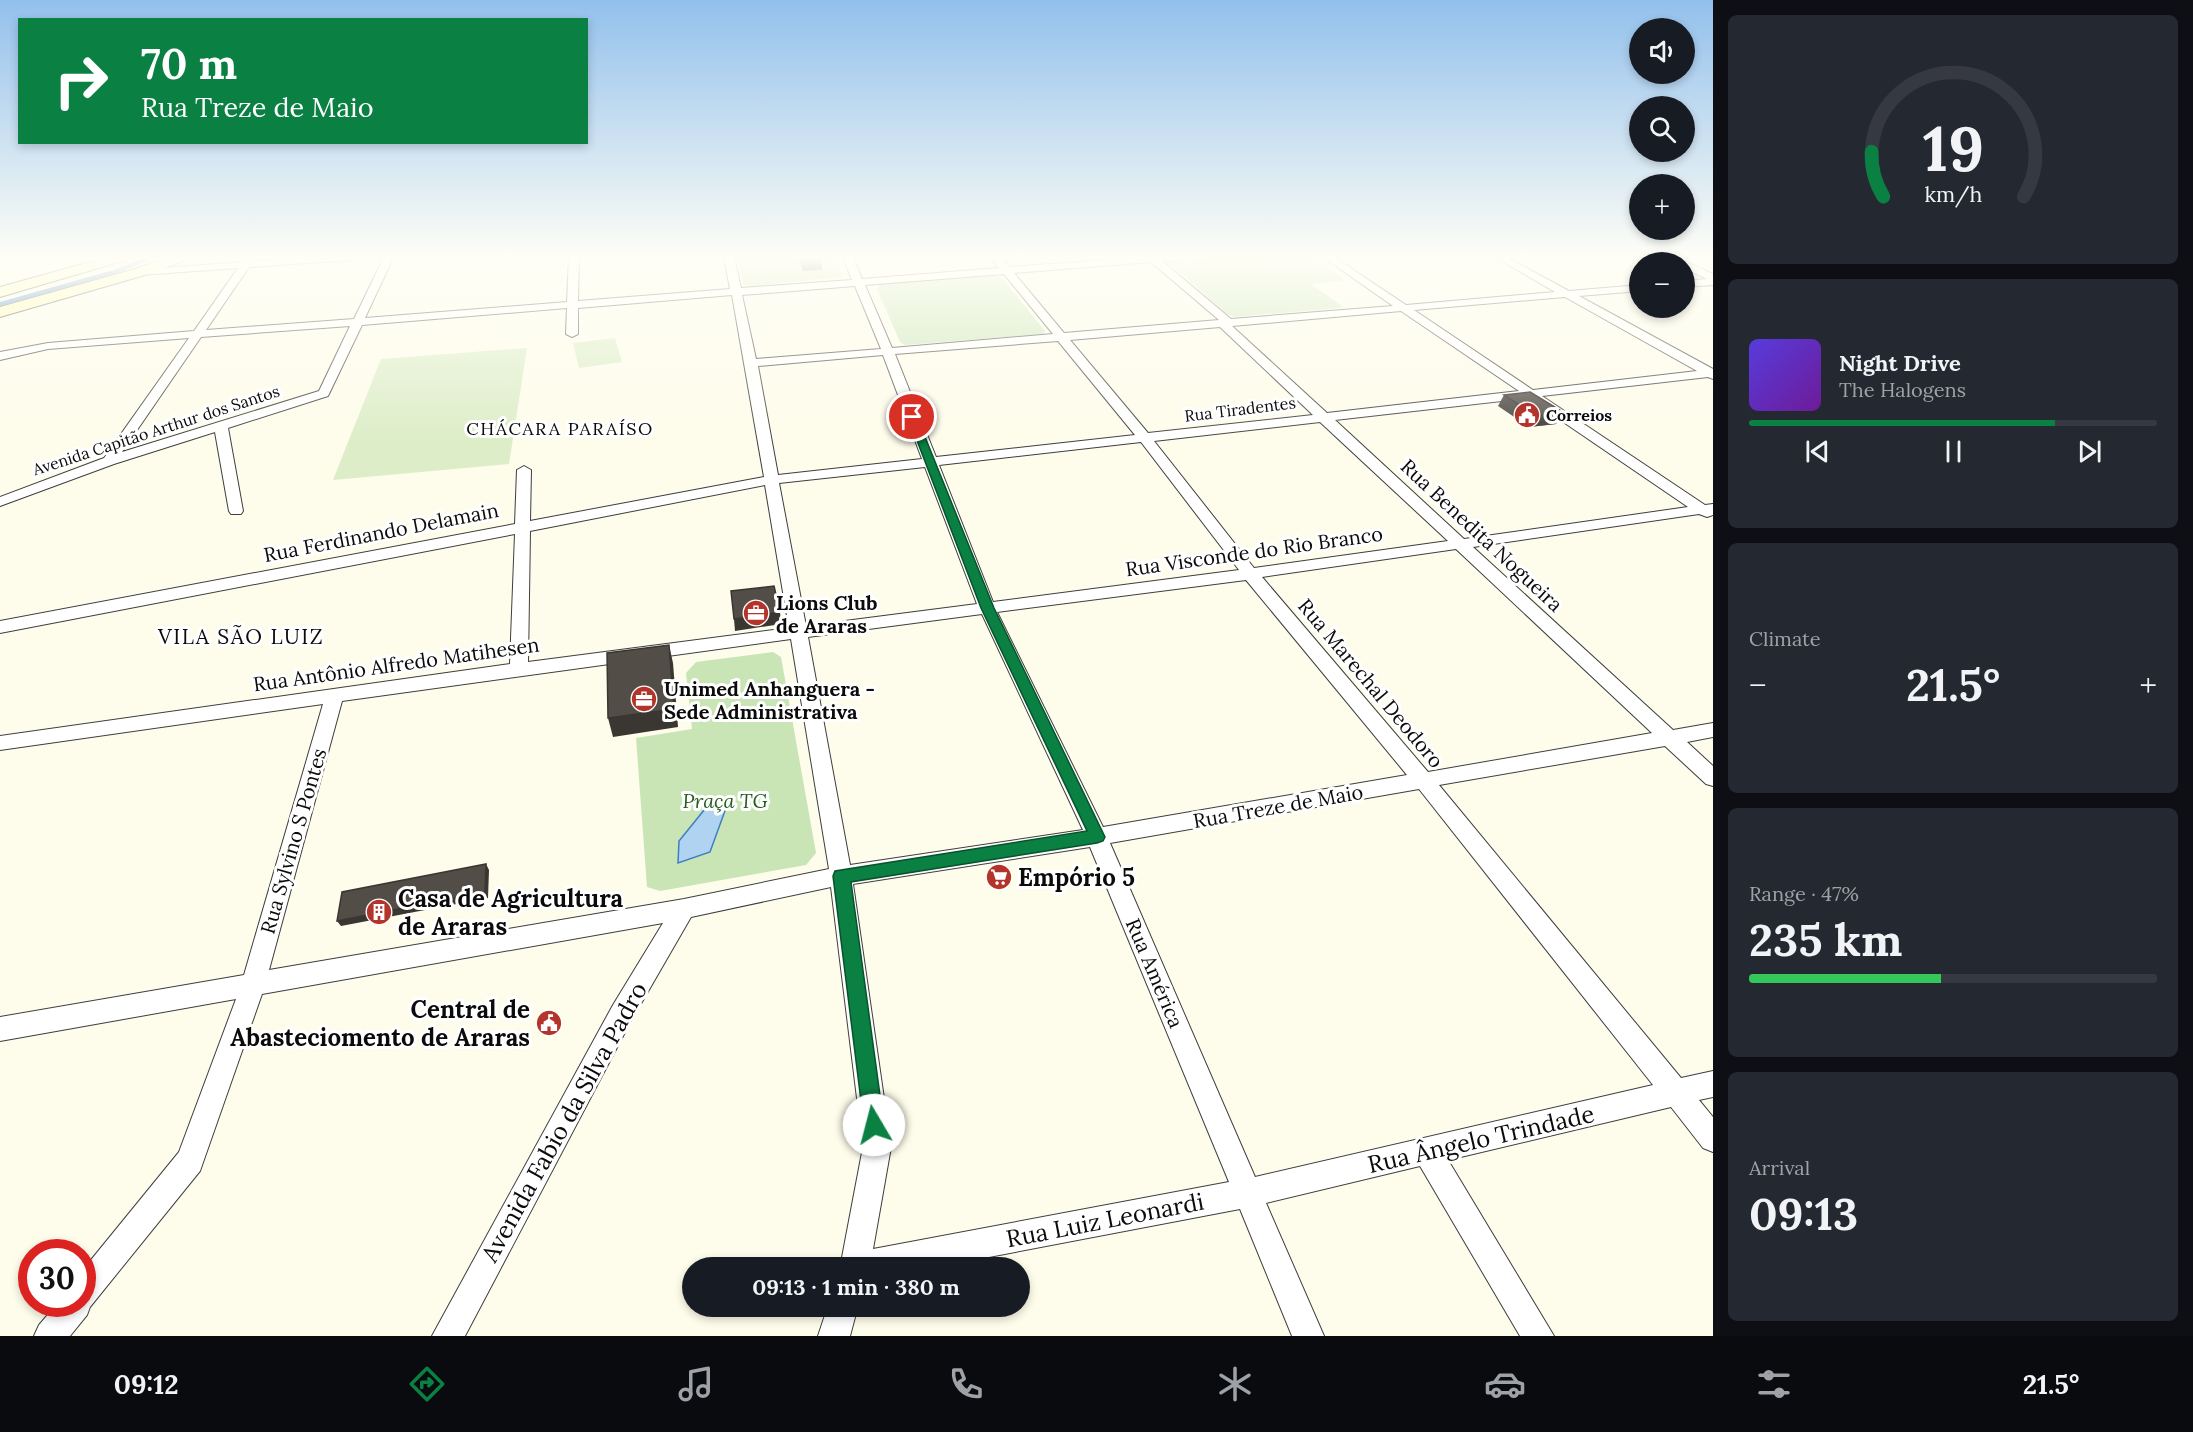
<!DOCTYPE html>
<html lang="en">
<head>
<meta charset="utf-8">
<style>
	:root { --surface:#171b24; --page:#242831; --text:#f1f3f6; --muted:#9ea1a6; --line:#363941; --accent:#0b8043 }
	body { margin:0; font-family:Lora,serif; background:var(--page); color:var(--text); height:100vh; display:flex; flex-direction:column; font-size:22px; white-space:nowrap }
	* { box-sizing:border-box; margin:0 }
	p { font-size:20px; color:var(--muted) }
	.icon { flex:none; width:33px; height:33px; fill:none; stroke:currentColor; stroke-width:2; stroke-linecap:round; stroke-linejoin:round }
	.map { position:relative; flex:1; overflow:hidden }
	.panel { display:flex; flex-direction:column; gap:15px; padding:15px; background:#0d0f14; width:480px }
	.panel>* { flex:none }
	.guide { position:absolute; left:18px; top:18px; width:570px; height:126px; border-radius:0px; box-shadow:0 3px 9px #0003; background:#0b8043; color:#fff; overflow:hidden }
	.fabs { position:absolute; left:1629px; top:18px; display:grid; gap:12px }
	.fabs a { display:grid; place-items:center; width:66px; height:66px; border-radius:50%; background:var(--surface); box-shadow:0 3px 9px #0003; font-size:30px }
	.speed { position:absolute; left:18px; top:1239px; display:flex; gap:12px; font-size:30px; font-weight:700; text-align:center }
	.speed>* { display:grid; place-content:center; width:78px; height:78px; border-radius:50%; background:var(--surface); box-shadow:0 3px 9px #0003; line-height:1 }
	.speed .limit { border:9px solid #d22; background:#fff; color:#111 }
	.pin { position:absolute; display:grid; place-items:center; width:51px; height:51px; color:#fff; margin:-26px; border:3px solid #fff; border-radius:50%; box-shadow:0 2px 6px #0007 }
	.me { position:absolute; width:66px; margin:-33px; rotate:352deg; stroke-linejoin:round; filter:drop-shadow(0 0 4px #0008) }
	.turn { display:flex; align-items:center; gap:21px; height:126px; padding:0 24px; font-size:27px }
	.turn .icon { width:78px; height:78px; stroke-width:2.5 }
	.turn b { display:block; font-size:42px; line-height:51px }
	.big { font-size:45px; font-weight:700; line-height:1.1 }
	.panel .card { flex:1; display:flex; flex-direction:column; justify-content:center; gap:9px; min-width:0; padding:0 21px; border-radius:9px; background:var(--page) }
	.panel .dial { align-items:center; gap:0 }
	.dial svg { height:156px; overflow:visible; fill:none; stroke:var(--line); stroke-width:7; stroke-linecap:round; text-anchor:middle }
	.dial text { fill:var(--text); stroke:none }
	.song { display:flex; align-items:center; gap:18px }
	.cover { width:72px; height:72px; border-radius:9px; background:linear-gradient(135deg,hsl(250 70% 55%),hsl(280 70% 35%)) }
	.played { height:6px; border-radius:3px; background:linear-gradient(90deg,var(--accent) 75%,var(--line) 75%) }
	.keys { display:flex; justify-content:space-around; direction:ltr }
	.heat { display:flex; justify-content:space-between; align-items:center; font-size:33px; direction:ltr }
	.charge { height:9px; border-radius:4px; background:linear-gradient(90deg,#34c759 47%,var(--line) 0) }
	.trip { position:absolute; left:682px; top:1257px; width:348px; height:60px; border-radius:30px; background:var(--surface); box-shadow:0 3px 9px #0003; font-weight:700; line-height:60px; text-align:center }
	.dock { display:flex; height:96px; justify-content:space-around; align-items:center; background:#090b0e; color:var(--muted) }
	.dock .icon { width:42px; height:42px }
	.dock .selected { color:var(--accent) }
	.dock b { font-size:27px; color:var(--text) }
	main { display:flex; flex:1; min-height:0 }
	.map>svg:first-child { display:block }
	.green { fill:#c9e5b6 }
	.pitch { fill:#dcedc7 }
	.water { fill:#b1d3f2; stroke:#3d7fc5; stroke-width:1.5 }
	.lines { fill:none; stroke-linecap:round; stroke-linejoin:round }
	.stream { stroke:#3d7fc5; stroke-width:4 }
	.minor-casing { stroke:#3e3e3e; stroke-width:2 }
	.secondary-casing { stroke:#2d2d2d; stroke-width:2 }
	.minor { fill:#fff; fill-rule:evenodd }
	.secondary { fill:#fafaa8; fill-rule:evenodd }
	.wall { fill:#47423e }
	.shaded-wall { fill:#3a3632 }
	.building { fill:#534d48; stroke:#3a3632; stroke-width:1.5 }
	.route { fill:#0b8043; stroke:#07532c; stroke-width:1.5 }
	.labels { text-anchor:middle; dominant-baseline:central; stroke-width:6; stroke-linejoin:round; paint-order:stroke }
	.far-street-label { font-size:16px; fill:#0b0b0b; stroke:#fff }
	.far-poi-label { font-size:16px; font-weight:bold; fill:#0b0b0b; stroke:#fff; text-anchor:start }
	.far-neighbourhood-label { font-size:18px; letter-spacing:1.5px; fill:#0b0b0b; stroke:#fff }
	.street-label { font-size:20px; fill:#0b0b0b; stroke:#fff }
	.poi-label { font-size:20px; font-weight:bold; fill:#0b0b0b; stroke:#fff; text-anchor:start }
	.park-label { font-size:20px; font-style:italic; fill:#265e20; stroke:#fff }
	.neighbourhood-label { font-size:21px; letter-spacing:1.5px; fill:#0b0b0b; stroke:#fff }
	.near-poi-label { font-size:24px; font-weight:bold; fill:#0b0b0b; stroke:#fff; text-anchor:start }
	.near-street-label { font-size:24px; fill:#0b0b0b; stroke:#fff }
</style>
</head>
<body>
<main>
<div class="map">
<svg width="1713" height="1336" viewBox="0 0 1713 1336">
	<rect width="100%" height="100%" fill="#fefcea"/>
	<!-- green -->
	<g class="green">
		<polygon points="737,257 833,257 843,277 748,286 743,284"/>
		<polygon points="1225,257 1312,257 1344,279 1343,281 1311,284 1342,306 1341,308 1235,317 1227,314 1169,263"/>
		<polygon points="992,276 1001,277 1045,331 1043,334 905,345 900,342 877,289 880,284"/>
		<polygon points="773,652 781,657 816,853 806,865 660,891 647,887 636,738 692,729 686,673 696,662"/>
	</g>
	<!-- pitch -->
	<g class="pitch">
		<polygon points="615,338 622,362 579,368 573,343"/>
		<polygon points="527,348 509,464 333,480 381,359"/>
	</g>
	<!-- water -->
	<polygon class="water" points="730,797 710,852 678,863 679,841 709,804"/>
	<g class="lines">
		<!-- stream -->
		<polyline class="stream" points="0,304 114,272 152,257"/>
		<!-- minor casing -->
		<g class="minor-casing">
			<g id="minor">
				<path d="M246,257H256L253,261L315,257H355L350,260L249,267L206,330L354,319L384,257L393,258L365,318L567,302L569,257H579L578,301L730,289L724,257H734L741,288L852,280L843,257H853L862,279L999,268L990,257H1000L1009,267L1146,257H1185L1180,260L1162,261L1231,319L1393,306L1323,257H1334L1406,305L1555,292L1495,257H1506L1569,291L1640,285V291L1579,296L1713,369V379L1708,377L1542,396L1705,505L1713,504V515L1707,517L1699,514L1473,547L1673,730L1713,723V737L1687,742L1713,766V786L1706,784L1665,746L1439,785L1681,1078L1713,1071V1097L1699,1100L1713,1117V1152L1703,1148L1671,1107L1448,1160L1554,1336H1520L1420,1166L1266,1203L1324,1336H1292L1240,1209L931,1268H840L863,1147L831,887L691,917L631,1021L465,1336H432L613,1005L663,923L262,994L200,1171L90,1307L87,1315L70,1336H34L39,1325L57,1304H82V1271L179,1152L236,999L0,1041V1017L244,975L323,704L0,750V736L510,664L515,534L0,633V621L515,524L517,470L524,466L531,470L530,521L764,477L732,295L578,308V334L572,337L566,334L567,308L362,325L328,396L228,428L243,511L241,514H231L229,511L215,432L114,464L0,506V497L104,458L189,338L48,349L0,360V352L48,343L194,331L238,268L140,275L135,272L136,270L243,262ZM1151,262L1219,320L1064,333L1014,273ZM1004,274L1053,334L892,348L865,285ZM855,286L881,349L756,359L742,295ZM1565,297L1697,371L1533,390L1414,310ZM1401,311L1519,391L1327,413L1232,326ZM350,326L319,391L122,452L201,337ZM1220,327L1313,415L1148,433L1070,340ZM1058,341L1135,435L936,457L895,354ZM883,355L922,459L778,475L758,366ZM1528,398L1688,507L1464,539L1335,420ZM1320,422L1448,541L1254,568L1154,441ZM1141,442L1239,570L993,602L939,465ZM925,467L977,604L806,626L779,483ZM765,485L789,628L528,662L530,531ZM1456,549L1652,733L1428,772L1262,577ZM1246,580L1407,775L1103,827L997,612ZM982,614L1083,830L850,865L808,637ZM791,639L829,869L684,899L269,970L342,701ZM1419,789L1653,1085L1255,1177L1110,843ZM1090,847L1229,1182L873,1249L891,1147L853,884Z"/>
				<polygon points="1663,257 1676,257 1713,274 1713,285 1684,287 1684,281 1707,279 1684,268 1684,262 1673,262"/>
				<polygon points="828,1306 858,1306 850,1336 818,1336"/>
			</g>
		</g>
		<!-- secondary casing -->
		<g class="secondary-casing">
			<g id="secondary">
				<polygon points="108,257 128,257 126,260 0,297 0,287"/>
				<polygon points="168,257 188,257 186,260 145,275 0,317 0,307 135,269"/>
			</g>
		</g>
		<!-- minor -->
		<use href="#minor" class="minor"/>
		<!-- secondary -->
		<use href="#secondary" class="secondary"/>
	</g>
	<!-- wall -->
	<g class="wall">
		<polygon points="798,257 821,257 822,270 803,271"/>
		<polygon points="1504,395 1556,424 1529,427 1498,406"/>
	</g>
	<!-- shaded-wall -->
	<g class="shaded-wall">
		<polygon points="1563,412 1556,424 1529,427 1536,416"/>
		<polygon points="780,612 781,624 735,631 734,619"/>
		<polygon points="669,645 673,663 678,727 613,737 608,718"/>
		<polygon points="486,864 489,870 488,898 341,926 337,921"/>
	</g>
	<!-- building -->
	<g class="building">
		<polygon points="1530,392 1563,412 1536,416 1504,395"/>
		<polygon points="774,586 780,612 734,619 731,591"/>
		<polygon points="669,645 674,709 608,718 607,653"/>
		<polygon points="486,864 485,892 337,921 342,892"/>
	</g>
	<!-- sky -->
	<linearGradient id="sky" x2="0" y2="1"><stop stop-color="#92c0ec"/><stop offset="0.58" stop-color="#fffef6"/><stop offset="1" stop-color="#fffef6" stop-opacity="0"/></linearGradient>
	<rect width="1713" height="444" fill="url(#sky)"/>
	<!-- route -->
	<polygon class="route" points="912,414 917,417 994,608 1105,837 1103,841 1097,843 851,882 884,1125 881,1132 874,1135 867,1132 864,1125 833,876 835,871 1087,831 981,608 908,417"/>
	<!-- icons -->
	<defs>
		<g id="civic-disc" transform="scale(1.35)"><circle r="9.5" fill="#b2342b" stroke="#fff"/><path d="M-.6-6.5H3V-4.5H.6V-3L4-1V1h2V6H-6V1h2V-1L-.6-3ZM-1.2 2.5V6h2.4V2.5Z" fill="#fff"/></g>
		<g id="office-disc" transform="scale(1.35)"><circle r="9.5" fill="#b2342b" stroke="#fff"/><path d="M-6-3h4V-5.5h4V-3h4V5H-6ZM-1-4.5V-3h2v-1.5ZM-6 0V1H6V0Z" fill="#fff"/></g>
		<g id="supermarket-disc" transform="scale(1.35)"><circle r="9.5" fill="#b2342b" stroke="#fff"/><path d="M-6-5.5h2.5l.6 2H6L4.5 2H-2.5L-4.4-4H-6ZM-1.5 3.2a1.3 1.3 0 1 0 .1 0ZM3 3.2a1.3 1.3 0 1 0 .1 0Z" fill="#fff"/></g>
		<g id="building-disc" transform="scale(1.35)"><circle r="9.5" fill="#b2342b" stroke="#fff"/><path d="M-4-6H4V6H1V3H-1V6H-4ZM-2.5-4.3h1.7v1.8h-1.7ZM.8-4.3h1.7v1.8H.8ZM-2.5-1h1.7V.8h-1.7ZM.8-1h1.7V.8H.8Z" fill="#fff"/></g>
	</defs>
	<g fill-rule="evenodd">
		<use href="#civic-disc" x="1527" y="415"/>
		<use href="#office-disc" x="756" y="613"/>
		<use href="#office-disc" x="644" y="699"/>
		<use href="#supermarket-disc" x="999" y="877"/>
		<use href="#building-disc" x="379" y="912"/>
		<use href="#civic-disc" x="549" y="1023"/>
	</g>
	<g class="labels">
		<!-- far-street labels -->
		<g class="far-street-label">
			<text transform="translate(1240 409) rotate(-7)">Rua Tiradentes</text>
			<text transform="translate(156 430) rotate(-18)">Avenida Capitão Arthur dos Santos</text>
		</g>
		<!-- far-poi labels -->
		<g class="far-poi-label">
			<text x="1546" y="415">Correios</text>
		</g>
		<!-- far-neighbourhood labels -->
		<g class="far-neighbourhood-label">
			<text x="560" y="428">CHÁCARA PARAÍSO</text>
		</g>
		<!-- street labels -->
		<g class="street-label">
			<text transform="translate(381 532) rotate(-11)">Rua Ferdinando Delamain</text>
			<text transform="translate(1482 535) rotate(43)">Rua Benedita Nogueira</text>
			<text transform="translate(1254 551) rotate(-8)">Rua Visconde do Rio Branco</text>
			<text transform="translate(396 664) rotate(-8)">Rua Antônio Alfredo Matihesen</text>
			<text transform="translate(1371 683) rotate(50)">Rua Marechal Deodoro</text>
			<text transform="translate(1278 806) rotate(-10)">Rua Treze de Maio</text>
			<text transform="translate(293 841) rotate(-74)">Rua Sylvino S Pontes</text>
			<text transform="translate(1155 973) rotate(67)">Rua América</text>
		</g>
		<!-- poi labels -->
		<g class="poi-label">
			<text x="776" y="602">Lions Club<tspan x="776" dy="23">de Araras</tspan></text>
			<text x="664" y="688">Unimed Anhanguera -<tspan x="664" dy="23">Sede Administrativa</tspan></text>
		</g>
		<!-- park labels -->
		<g class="park-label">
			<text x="725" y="800">Praça TG</text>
		</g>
		<!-- neighbourhood labels -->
		<g class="neighbourhood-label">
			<text x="241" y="636">VILA SÃO LUIZ</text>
		</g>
		<!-- near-poi labels -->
		<g class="near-poi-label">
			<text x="1018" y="877">Empório 5</text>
			<text x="398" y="898">Casa de Agricultura<tspan x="398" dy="28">de Araras</tspan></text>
			<text x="530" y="1009" text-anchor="end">Central de<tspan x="530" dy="28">Abasteciomento de Araras</tspan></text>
		</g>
		<!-- near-street labels -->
		<g class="near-street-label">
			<text transform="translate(564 1122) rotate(-61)">Avenida Fabio da Silva Padro</text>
			<text transform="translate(1481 1139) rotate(-13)">Rua Ângelo Trindade</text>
			<text transform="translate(1105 1220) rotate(-11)">Rua Luiz Leonardi</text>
		</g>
	</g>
</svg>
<div class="fabs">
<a><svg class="icon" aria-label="sound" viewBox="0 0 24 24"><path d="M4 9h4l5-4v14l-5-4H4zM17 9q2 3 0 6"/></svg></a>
<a><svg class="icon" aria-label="search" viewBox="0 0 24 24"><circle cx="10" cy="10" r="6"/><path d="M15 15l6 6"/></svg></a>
<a>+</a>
<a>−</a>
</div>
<div class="speed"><div class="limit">30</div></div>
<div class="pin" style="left:912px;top:417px;background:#d93025"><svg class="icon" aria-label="arrive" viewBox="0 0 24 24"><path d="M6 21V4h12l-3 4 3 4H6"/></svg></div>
<svg class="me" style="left:874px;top:1125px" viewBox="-20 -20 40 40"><circle r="19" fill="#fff"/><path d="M0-13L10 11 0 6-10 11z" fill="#0b8043"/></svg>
<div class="trip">09:13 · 1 min · 380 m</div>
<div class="guide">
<div class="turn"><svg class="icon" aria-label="right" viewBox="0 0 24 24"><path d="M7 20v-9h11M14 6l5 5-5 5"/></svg><div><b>70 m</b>Rua Treze de Maio</div></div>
</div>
</div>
<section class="panel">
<div class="card dial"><svg viewBox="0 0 100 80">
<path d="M14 69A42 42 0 1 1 86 69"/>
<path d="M14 69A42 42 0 0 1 8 46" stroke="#0b8043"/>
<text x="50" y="56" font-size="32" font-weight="700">19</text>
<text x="50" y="72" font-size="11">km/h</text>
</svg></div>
<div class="card">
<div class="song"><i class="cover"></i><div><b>Night Drive</b><p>The Halogens</p></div></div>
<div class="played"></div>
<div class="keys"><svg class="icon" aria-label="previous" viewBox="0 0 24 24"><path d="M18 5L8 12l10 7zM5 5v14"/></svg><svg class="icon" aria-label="pause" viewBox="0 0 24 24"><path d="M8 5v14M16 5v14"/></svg><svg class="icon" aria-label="next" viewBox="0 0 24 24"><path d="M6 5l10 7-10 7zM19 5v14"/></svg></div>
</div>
<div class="card"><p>Climate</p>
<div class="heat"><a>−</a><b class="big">21.5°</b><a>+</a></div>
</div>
<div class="card"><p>Range · 47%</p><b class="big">235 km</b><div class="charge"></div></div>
<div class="card"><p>Arrival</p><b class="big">09:13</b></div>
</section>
</main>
<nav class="dock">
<b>09:12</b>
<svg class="icon selected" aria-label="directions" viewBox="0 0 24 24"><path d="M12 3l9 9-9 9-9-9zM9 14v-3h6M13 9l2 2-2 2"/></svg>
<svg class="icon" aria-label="music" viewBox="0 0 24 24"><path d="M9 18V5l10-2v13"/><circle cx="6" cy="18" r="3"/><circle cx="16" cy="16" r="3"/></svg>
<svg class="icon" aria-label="phone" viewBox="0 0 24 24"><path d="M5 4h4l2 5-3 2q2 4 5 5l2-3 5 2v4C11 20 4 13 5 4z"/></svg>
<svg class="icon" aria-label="climate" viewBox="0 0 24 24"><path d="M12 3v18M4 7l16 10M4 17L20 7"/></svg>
<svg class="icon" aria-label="car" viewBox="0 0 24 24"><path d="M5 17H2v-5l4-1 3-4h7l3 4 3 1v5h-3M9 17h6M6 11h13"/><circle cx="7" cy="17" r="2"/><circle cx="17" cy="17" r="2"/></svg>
<svg class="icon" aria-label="filters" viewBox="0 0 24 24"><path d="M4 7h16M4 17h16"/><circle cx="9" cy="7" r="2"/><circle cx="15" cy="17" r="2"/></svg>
<b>21.5°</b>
</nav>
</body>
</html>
